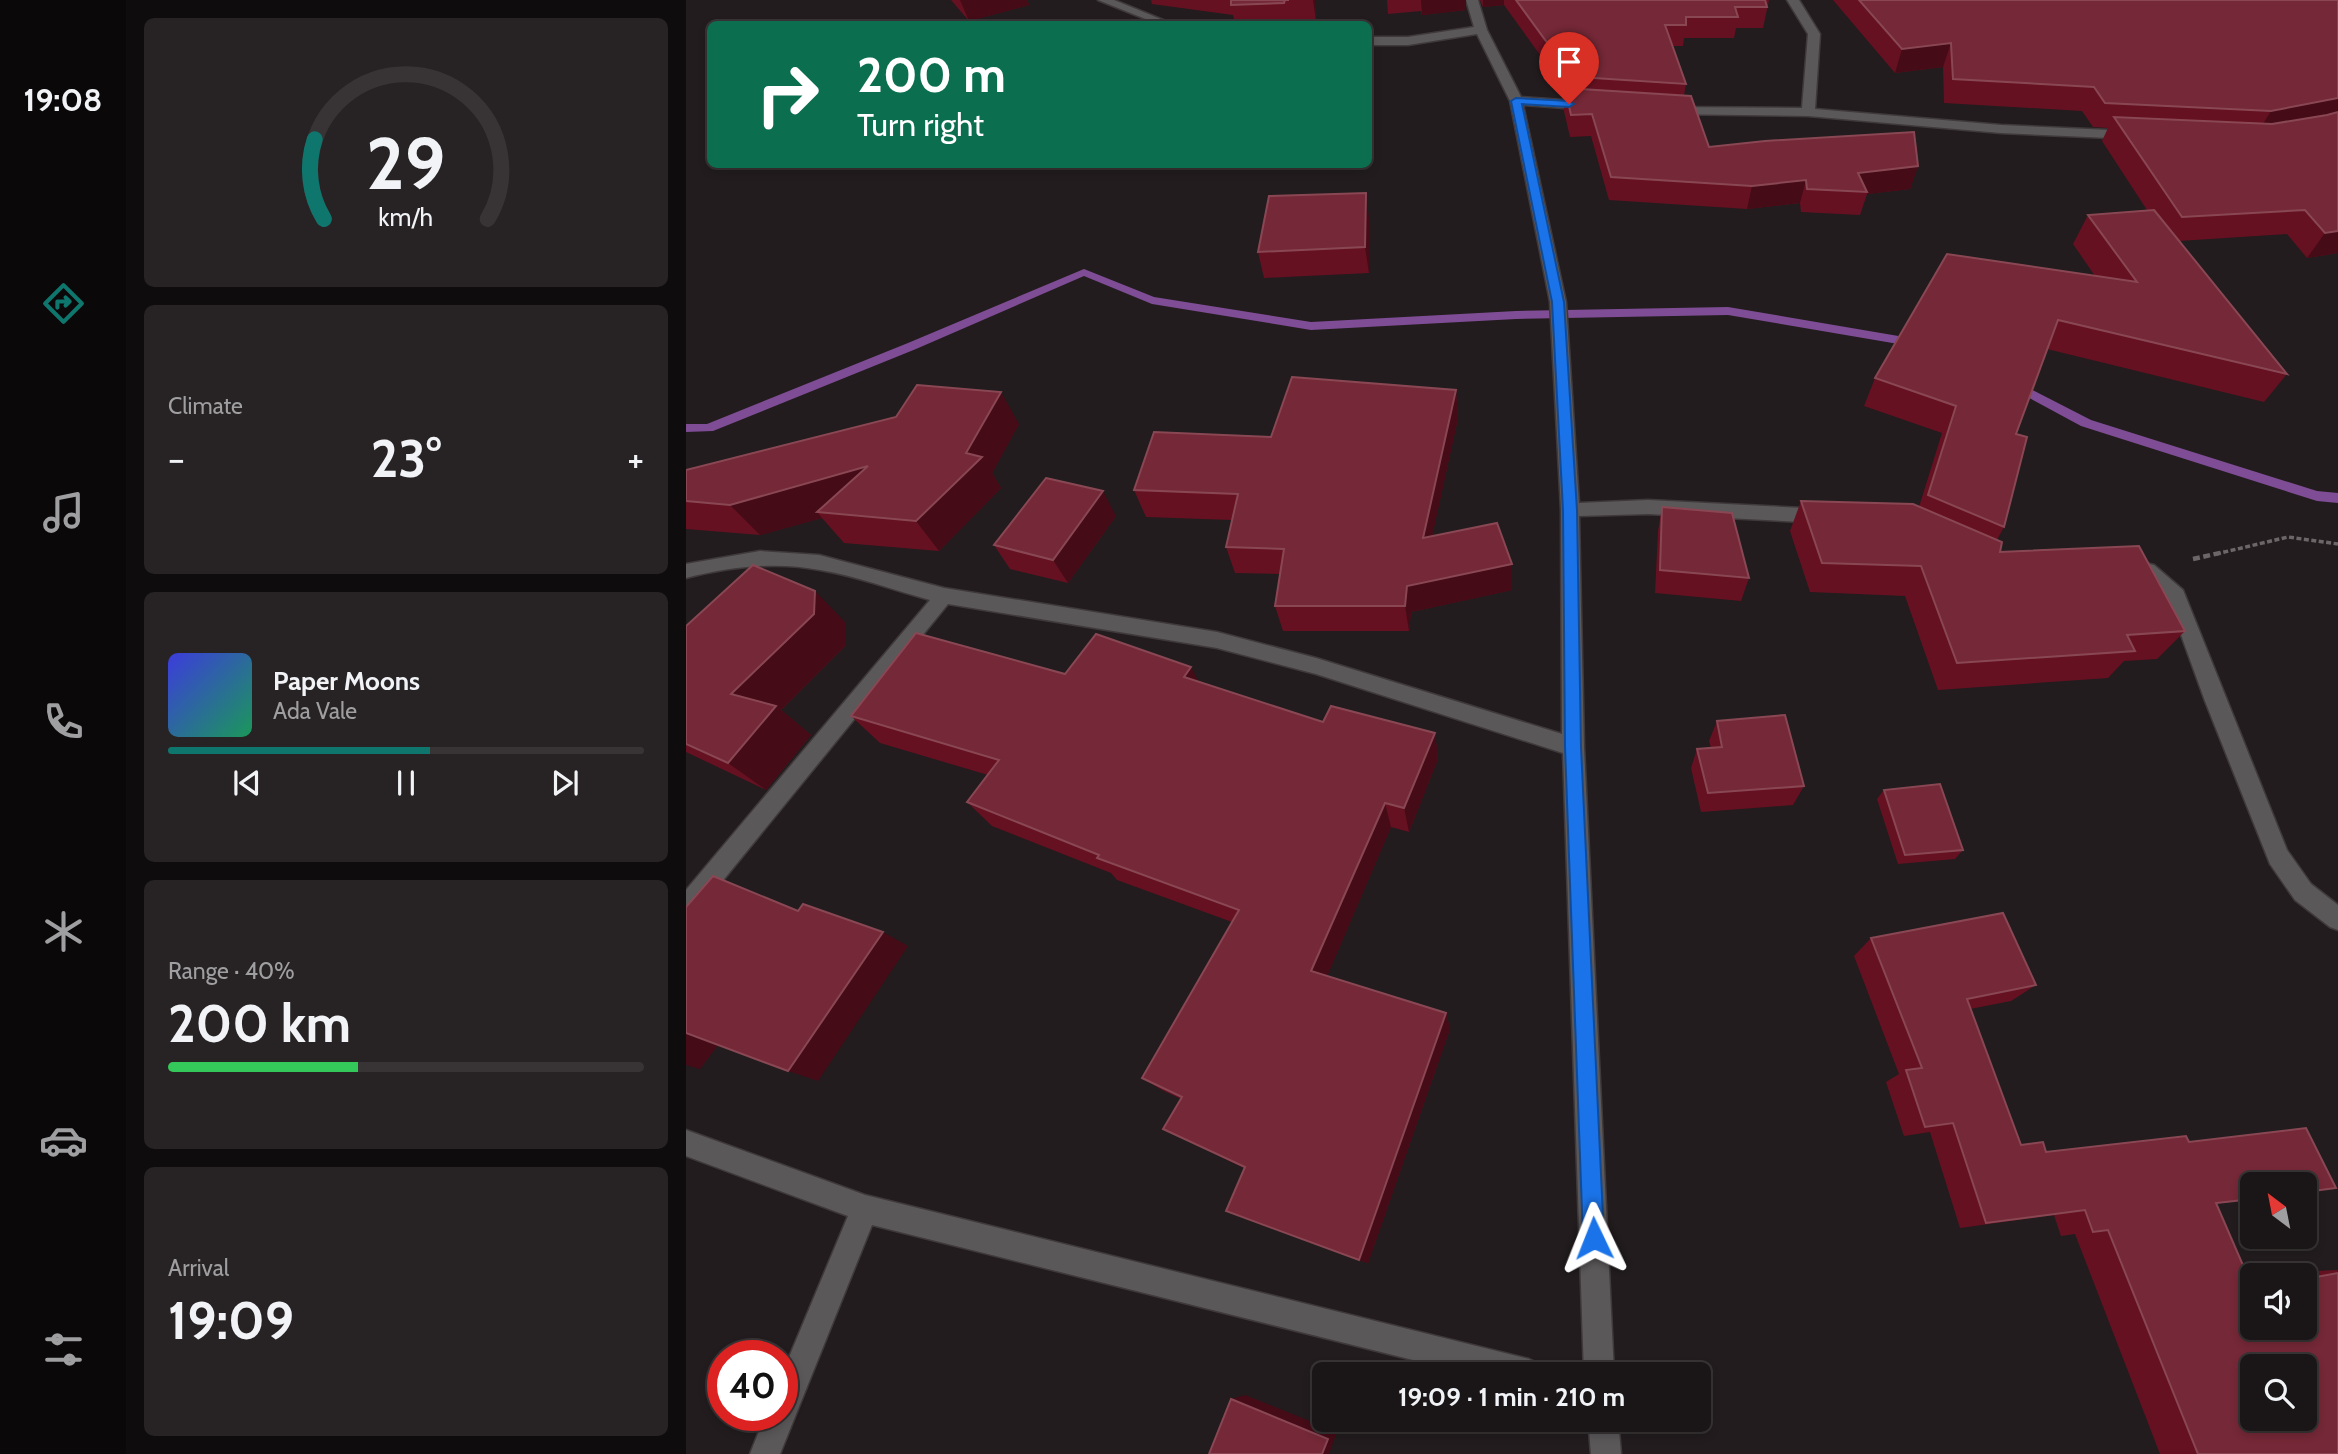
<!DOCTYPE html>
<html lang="en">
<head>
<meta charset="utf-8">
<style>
	:root { --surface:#1a1516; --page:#272223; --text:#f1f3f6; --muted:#9f9fa1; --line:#383435; --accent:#0f766e }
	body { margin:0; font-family:Cabin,sans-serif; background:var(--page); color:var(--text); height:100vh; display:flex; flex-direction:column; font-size:26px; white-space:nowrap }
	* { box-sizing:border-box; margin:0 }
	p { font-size:23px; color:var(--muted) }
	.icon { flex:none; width:38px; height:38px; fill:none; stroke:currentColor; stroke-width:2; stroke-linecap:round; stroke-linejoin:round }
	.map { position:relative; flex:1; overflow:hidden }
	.drawer { display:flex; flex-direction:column; gap:18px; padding:18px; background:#0e0c0c; width:560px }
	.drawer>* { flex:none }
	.hud { position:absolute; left:21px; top:21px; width:665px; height:147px; border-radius:10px; box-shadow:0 4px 10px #0003,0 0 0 2px var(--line); background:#0b6e4f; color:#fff; overflow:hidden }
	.needle { width:46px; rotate:328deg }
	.tools { position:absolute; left:1554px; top:1172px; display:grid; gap:14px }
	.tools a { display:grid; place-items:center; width:77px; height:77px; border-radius:10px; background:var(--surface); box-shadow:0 4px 10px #0003,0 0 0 2px var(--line); font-size:35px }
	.speed { position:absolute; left:21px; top:1340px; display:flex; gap:14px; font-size:35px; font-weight:700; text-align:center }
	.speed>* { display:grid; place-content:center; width:91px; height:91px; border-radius:50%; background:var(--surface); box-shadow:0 4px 10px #0003,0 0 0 2px var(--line); line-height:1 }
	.speed .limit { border:10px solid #d22; background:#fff; color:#111 }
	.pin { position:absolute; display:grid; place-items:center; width:60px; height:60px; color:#fff; margin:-72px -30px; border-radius:50% 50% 50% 0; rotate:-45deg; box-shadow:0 0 7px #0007 }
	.pin .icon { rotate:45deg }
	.me { position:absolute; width:77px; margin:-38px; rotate:358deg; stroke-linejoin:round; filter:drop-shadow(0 0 5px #0008) }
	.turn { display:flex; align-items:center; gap:24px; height:147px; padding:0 35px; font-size:32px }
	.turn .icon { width:91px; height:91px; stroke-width:2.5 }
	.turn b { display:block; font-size:49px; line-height:60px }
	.big { font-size:52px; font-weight:700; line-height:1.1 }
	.drawer .card { flex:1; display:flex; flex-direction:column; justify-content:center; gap:10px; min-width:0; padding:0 24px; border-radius:10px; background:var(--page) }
	.drawer .dial { align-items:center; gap:0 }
	.dial svg { height:182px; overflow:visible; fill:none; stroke:var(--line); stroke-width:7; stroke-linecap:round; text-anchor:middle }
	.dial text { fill:var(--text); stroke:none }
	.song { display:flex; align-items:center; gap:21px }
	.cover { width:84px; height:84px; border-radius:10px; background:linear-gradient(135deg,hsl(240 70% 55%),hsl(150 70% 35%)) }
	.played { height:7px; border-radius:4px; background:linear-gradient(90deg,var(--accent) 55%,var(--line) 55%) }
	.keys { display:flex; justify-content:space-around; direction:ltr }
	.heat { display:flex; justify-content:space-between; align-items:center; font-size:38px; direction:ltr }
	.charge { height:10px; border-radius:5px; background:linear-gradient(90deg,#34c759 40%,var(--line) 0) }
	.trip { position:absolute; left:626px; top:1362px; width:399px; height:70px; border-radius:10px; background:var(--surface); box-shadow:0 4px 10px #0003,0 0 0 2px var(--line); font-weight:700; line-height:70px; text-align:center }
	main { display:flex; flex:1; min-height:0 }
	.tab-bar { display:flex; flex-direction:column; width:126px; justify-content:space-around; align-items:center; background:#0a0809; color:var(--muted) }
	.tab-bar .icon { width:49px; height:49px }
	.tab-bar .current { color:var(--accent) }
	.tab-bar b { font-size:32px; color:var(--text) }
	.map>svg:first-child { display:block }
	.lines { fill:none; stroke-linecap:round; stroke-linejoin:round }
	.stream { fill:#7f4d95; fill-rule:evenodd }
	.minor-casing { stroke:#3f393b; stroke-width:3 }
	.path-far1 { stroke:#6c6668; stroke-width:3.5; stroke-dasharray:5 2.5; stroke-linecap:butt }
	.path { stroke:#6c6668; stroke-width:4.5; stroke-dasharray:7 3.5; stroke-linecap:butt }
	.minor { fill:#5b585a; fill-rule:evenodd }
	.wall { fill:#661121 }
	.shaded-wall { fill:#450b17 }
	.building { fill:#752837; stroke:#894754; stroke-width:2; fill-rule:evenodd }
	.route { fill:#1a73e8; stroke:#114b97; stroke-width:2 }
</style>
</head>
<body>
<main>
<nav class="tab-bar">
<b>19:08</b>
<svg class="icon current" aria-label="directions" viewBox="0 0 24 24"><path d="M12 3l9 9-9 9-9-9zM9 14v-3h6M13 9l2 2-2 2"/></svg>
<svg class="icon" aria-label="music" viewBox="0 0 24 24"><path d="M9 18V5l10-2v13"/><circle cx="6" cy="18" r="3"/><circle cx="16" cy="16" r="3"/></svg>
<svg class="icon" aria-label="phone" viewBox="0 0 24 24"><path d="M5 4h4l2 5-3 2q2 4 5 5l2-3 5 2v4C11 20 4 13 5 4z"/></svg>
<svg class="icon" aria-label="climate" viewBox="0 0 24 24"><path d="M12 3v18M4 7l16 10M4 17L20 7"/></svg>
<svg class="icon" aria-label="car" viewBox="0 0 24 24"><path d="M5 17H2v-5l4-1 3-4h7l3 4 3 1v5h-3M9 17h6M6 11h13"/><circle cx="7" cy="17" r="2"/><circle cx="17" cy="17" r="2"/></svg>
<svg class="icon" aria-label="filters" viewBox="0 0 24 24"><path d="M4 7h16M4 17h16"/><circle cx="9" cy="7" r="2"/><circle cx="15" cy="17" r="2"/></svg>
</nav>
<section class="drawer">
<div class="card dial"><svg viewBox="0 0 100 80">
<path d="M14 69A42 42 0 1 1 86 69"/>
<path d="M14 69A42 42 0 0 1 10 34" stroke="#0f766e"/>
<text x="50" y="56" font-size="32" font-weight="700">29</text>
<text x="50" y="72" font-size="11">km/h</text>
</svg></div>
<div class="card"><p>Climate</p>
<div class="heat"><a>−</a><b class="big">23°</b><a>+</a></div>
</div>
<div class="card">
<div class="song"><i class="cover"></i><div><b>Paper Moons</b><p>Ada Vale</p></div></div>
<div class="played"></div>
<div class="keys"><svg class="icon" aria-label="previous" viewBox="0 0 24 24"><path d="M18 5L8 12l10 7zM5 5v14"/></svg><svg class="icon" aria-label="pause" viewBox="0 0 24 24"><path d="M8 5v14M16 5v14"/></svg><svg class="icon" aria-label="next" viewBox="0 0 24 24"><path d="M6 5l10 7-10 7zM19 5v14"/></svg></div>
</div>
<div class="card"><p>Range · 40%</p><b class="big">200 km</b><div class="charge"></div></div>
<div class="card"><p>Arrival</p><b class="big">19:09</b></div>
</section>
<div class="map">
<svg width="1652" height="1454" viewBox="0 0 1652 1454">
	<rect width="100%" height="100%" fill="#221c1e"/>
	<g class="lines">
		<!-- stream -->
		<g class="stream">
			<polygon points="398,269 468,297 625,322 830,311 1042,307 1230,339 1236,343 1230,347 1042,315 830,319 625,330 466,304 398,276 230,349 27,431 0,432 0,424 21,424 222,343"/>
			<polygon points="1327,380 1405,420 1631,491 1652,493 1652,503 1631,501 1395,426 1323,387 1321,384"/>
		</g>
		<!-- minor casing -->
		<g class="minor-casing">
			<g id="minor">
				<polygon points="412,0 428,0 487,24 472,24"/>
				<path d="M780,0H792L801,30L835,97L905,102L911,106L905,110L837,105L880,302L893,503L962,500L1137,509L1143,511L1146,516L1143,521L1137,523L962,514L893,516L898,747L928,1374H898L877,753L630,674L531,648L262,604L8,916L0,919V890L244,600C207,590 171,576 134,570C90,561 43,567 0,578V564L74,551L133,555L258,588L531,632L630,658L876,734L875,510L864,302L824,101L791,34L722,45H682V37H722L788,27Z"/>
				<polygon points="1101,0 1113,0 1134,34 1129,109 1315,125 1446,131 1453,135 1446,139 1315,133 1122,116 977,114 977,108 982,107 1116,108 1122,34"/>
				<polygon points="1447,560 1468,565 1497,590 1601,850 1625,884 1652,905 1652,930 1644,927 1609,900 1584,864 1519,701 1482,599 1455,576 1440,572 1438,567 1440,562"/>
				<polygon points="0,1130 179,1195 843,1359 853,1364 858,1374 783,1374 186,1225 94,1454 64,1454 79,1416 96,1416 96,1374 162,1216 0,1156"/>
				<polygon points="902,1419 932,1419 935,1454 905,1454"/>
			</g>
		</g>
		<!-- path-far1 -->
		<polyline class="path-far1" points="1530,554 1602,537 1652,544"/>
		<!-- path -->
		<polyline class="path" points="1507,559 1538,552"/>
		<!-- minor -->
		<use href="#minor" class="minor"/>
	</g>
	<!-- wall -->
	<g class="wall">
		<polygon points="265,0 341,0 343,5 283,21"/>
		<polygon points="465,0 629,0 630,20 602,23 602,24 549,24 547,15 466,4"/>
		<polygon points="701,0 780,0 780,10 736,15 735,11 702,14"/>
		<polygon points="794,0 1083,0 1077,28 1050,28 1048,38 998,38 997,46 987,46 1000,84 998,95 1023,147 1232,166 1224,189 1181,194 1174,215 1115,212 1114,203 1061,209 923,200 905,136 884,137 878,111 879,97 876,97 872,80 818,5 797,7"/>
		<polygon points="1147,0 1652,0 1652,253 1621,258 1601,234 1493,241 1601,374 1578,402 1361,349 1330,434 1318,527 1311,540 1314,552 1499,631 1471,659 1438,661 1422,678 1252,690 1219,596 1124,592 1104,531 1115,501 1233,507 1256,433 1178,406 1189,378 1409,276 1387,244 1402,215 1461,210 1416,141 1422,128 1407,127 1396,111 1258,103 1257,67 1209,73"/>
		<polygon points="683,219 683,273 578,278 572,252"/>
		<polygon points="770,390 772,418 746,536 826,590 725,612 723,631 597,631 589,606 594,574 549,573 540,547 546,520 460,517 448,490 585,437"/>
		<polygon points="333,424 306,473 315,488 253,551 158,543 136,518 74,535 0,529 0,470"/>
		<polygon points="976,507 1063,578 1055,601 969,593 972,531"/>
		<polygon points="430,516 382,583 324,569 308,545"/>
		<polygon points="160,623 160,645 95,710 125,735 80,790 0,752 0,626"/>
		<polygon points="379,674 513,682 637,722 749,733 752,759 723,832 705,827 641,976 760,1013 764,1029 682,1263 673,1260 558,1168 477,1129 495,1099 476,1090 456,1078 546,922 431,880 425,873 306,826 281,802 302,775 194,743 165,716"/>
		<polygon points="1031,721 1118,786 1107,805 1015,812 1005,768 1011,749 1025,748 1023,741"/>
		<polygon points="1198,790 1277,850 1269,859 1212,864 1191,799"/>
		<polygon points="1185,938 1350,985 1325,1001 1284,1009 1335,1145 1360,1152 1503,1142 1566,1185 1566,1199 1530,1204 1564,1282 1566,1282 1566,1328 1619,1328 1619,1276 1601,1276 1629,1271 1652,1270 1652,1454 1474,1454 1389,1234 1375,1236 1368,1215 1274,1228 1244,1132 1218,1136 1200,1082 1213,1074 1168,956"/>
	</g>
	<!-- shaded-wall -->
	<g class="shaded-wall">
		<polygon points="274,0 341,0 343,5 283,21"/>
		<polygon points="627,0 629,0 630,20"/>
		<polygon points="735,0 780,0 780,10 736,15"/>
		<polygon points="797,0 818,0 818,5 797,7"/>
		<polygon points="1265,43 1257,67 1209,73 1216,49"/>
		<polygon points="1652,98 1652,118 1570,135 1585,111"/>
		<polygon points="1232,166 1224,189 1181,194 1181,192 1172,173"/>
		<polygon points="1120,180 1114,203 1061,209 1066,186"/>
		<polygon points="680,193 683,219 683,273 679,247"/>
		<polygon points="1652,231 1652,253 1621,258 1639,233"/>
		<polygon points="770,390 772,418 740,564 737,538"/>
		<polygon points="315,392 333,424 306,473 315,488 253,551 230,521 280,453"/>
		<polygon points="182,466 131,512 136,518 74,535 44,505"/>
		<polygon points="417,491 430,516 382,583 367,560"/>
		<polygon points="826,564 826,590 725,612 723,631 719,606 721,586"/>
		<polygon points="129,591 160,623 160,645 95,710 125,735 80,790 42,763 45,694"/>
		<polygon points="505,667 519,694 498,677"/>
		<polygon points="749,733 752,759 723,832 718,808"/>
		<polygon points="699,803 705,827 636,988 625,971"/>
		<polygon points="197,932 222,946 132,1081 102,1071"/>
		<polygon points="760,1013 764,1029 682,1263 673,1260"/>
		<polygon points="0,1033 33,1044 14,1069 0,1065"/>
		<polygon points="559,1395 651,1432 643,1454 636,1454 545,1399"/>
	</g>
	<!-- building -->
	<g class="building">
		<polygon points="545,0 603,0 599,0 598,3 545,5"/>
		<polygon points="830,0 1079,0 1081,7 1049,7 1052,17 1000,17 1000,25 979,25 1000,84 877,76 873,59"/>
		<polygon points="1173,0 1652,0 1652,98 1585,111 1419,103 1408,87 1267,79 1265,43 1216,49"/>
		<polygon points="879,88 1005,96 1023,147 1079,141 1228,132 1232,166 1172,173 1181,192 1121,189 1120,180 1066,186 925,177 906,114 885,115"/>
		<polygon points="1652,112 1652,231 1639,233 1619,210 1496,217 1428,117 1586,124 1641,115"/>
		<polygon points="680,193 679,247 572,252 583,196"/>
		<polygon points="1468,210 1601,374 1372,320 1330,434 1341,437 1318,527 1242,495 1270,406 1189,378 1261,254 1451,282 1402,215"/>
		<polygon points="606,377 770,390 737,538 811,523 826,564 721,586 719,606 589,606 598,549 540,547 552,494 448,490 468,432 585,437"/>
		<polygon points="231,385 315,392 280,453 296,457 230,521 131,512 182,466 44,505 0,501 0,470 210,417"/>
		<polygon points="360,478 417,491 367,560 308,545"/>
		<polygon points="1115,501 1227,504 1316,542 1314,552 1453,546 1499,631 1441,635 1449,651 1271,663 1235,566 1136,563"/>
		<polygon points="976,507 1046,513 1063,578 974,570"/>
		<polygon points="67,565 129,591 128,614 45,694 90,706 42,763 0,744 0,626"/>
		<polygon points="230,633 379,674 410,634 505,667 498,677 637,722 645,706 749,733 718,808 699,803 625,971 760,1013 673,1260 540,1211 559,1167 477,1129 496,1097 456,1078 553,910 411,858 413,855 281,802 313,760 165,716"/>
		<polygon points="1099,715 1118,786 1022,793 1011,749 1036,747 1031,721"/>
		<polygon points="1254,784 1277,850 1219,855 1198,790"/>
		<polygon points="27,876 112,911 117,904 197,932 102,1071 0,1033 0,907"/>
		<path d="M1317,913L1350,985L1281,999L1335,1145L1357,1142L1360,1152L1500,1136L1503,1142L1620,1128L1650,1188L1619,1192V1185H1566V1199L1530,1203L1566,1286V1328H1619V1279L1652,1273V1454H1512L1422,1230L1407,1232L1399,1210L1300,1223L1267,1123L1239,1127L1220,1070L1236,1068L1185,938ZM1566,1367H1619V1419H1566Z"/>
		<polygon points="545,1399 642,1439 636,1454 523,1454"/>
	</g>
	<!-- route -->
	<polygon class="route" points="830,98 883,101 888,104 883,107 836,104 878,302 891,510 895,747 918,1238 915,1245 908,1248 900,1245 897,1238 879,747 877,510 866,302 825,101"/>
</svg>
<div class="tools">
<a><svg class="needle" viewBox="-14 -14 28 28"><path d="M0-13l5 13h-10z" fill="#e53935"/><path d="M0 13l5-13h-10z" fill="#9f9fa1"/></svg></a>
<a><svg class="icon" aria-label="sound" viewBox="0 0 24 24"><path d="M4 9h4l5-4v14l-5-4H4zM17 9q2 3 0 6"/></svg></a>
<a><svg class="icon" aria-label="search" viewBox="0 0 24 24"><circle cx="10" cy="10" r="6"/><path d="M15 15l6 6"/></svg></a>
</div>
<div class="speed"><div class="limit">40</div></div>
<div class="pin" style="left:883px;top:104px;background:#d93025"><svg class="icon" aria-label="arrive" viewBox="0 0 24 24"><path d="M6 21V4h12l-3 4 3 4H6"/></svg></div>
<svg class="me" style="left:908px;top:1238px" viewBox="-20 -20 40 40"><path d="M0-17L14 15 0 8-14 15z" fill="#1a73e8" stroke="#fff" stroke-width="4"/></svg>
<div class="trip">19:09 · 1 min · 210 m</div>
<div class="hud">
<div class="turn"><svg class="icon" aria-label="right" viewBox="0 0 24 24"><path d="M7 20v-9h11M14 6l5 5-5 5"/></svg><div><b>200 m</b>Turn right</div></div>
</div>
</div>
</main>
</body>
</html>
